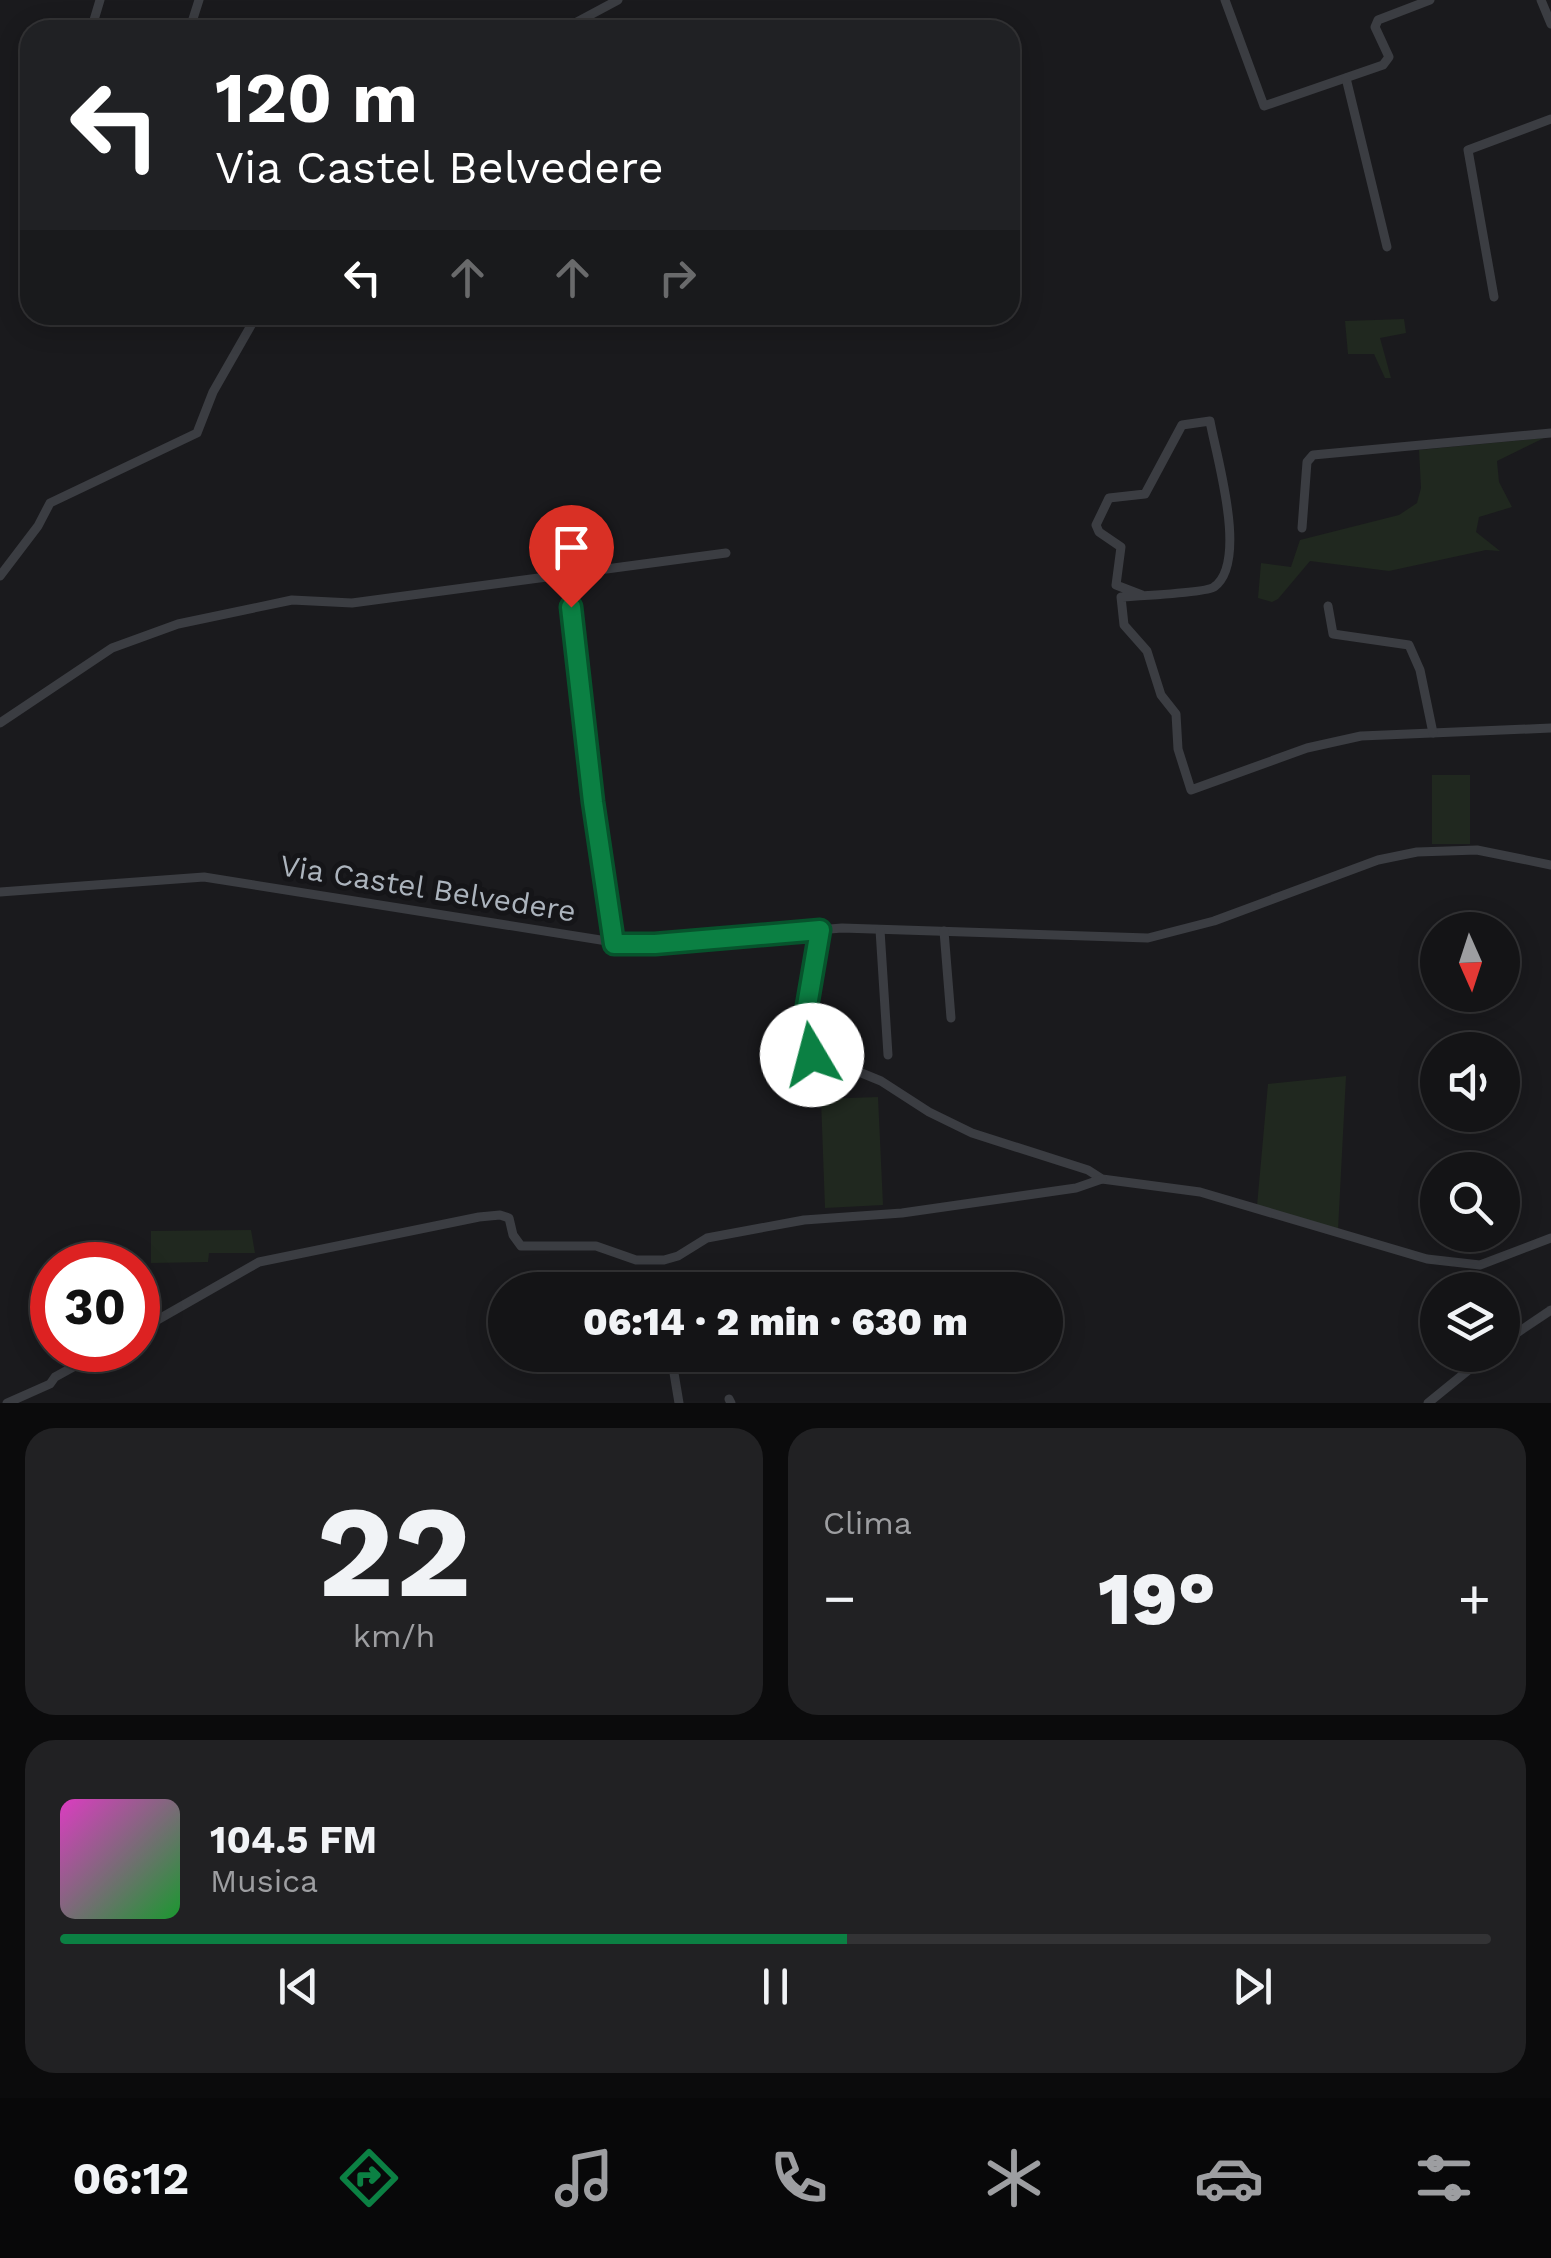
<!DOCTYPE html>
<html lang="it">
<head>
<meta charset="utf-8">
<style>
	:root { --surface:#141416; --page:#212123; --text:#f1f3f6; --muted:#9d9ea1; --line:#333335; --accent:#0b8043 }
	body { margin:0; font-family:"Work Sans",sans-serif; background:var(--page); color:var(--text); height:100vh; display:flex; flex-direction:column; font-size:38px; white-space:nowrap }
	* { box-sizing:border-box; margin:0 }
	p { font-size:32px; color:var(--muted) }
	.icon { flex:none; width:55px; height:55px; fill:none; stroke:currentColor; stroke-width:2; stroke-linecap:round; stroke-linejoin:round }
	.map { position:relative; height:1403px; overflow:hidden }
	.side { display:flex; flex-direction:column; gap:25px; padding:25px; background:#0b0b0c; flex:1 }
	.side>* { flex:none }
	.top-card { position:absolute; left:20px; top:20px; width:1000px; height:305px; border-radius:30px; box-shadow:0 5px 25px #0003,0 0 0 2px var(--line); background:#202124; color:#fff; overflow:hidden }
	.needle { width:65px; rotate:177deg }
	.tools { position:absolute; left:1420px; top:912px; display:grid; gap:20px }
	.tools a { display:grid; place-items:center; width:100px; height:100px; border-radius:50%; background:var(--surface); box-shadow:0 5px 25px #0003,0 0 0 2px var(--line); font-size:50px }
	.speed { position:absolute; left:30px; top:1242px; display:flex; gap:20px; font-size:50px; font-weight:700; text-align:center }
	.speed>* { display:grid; place-content:center; width:130px; height:130px; border-radius:50%; background:var(--surface); box-shadow:0 5px 25px #0003,0 0 0 2px var(--line); line-height:1 }
	.speed .limit { border:15px solid #d22; background:#fff; color:#111 }
	.pin { position:absolute; display:grid; place-items:center; width:85px; height:85px; color:#fff; margin:-102px -42px; border-radius:50% 50% 50% 0; rotate:-45deg; box-shadow:0 0 10px #0007 }
	.pin .icon { rotate:45deg }
	.me { position:absolute; width:110px; margin:-55px; rotate:352deg; stroke-linejoin:round; filter:drop-shadow(0 0 8px #0008) }
	.turn { display:flex; align-items:center; gap:35px; height:210px; padding:0 30px; font-size:45px }
	.turn .icon { width:130px; height:130px; stroke-width:2.5 }
	.turn b { display:block; font-size:70px; line-height:85px }
	.lanes { display:flex; align-items:center; height:95px; padding:0 30px; background:#0003; justify-content:center; gap:50px; direction:ltr }
	.lanes .off { opacity:.35 }
	.big { font-size:75px; font-weight:800; line-height:1.1 }
	.side .tile { flex:1; display:flex; flex-direction:column; justify-content:center; gap:15px; min-width:0; padding:0 35px; border-radius:30px; background:var(--page) }
	.side .dial { align-items:center; gap:0 }
	.dial b { font-size:130px; line-height:1 }
	.song { display:flex; align-items:center; gap:30px }
	.cover { width:120px; height:120px; border-radius:15px; background:linear-gradient(135deg,hsl(310 70% 55%),hsl(130 70% 35%)) }
	.played { height:10px; border-radius:5px; background:linear-gradient(90deg,var(--accent) 55%,var(--line) 55%) }
	.keys { display:flex; justify-content:space-around; direction:ltr }
	.heat { display:flex; justify-content:space-between; align-items:center; font-size:55px; direction:ltr }
	.side .tiles { flex:1; display:grid; gap:25px; grid-template-columns:1fr 1fr }
	.tile:last-child { grid-column:span 2 }
	.trip { position:absolute; left:488px; top:1272px; width:575px; height:100px; border-radius:50px; background:var(--surface); box-shadow:0 5px 25px #0003,0 0 0 2px var(--line); font-weight:800; line-height:100px; text-align:center }
	.tab-bar { display:flex; height:160px; justify-content:space-around; align-items:center; background:#080809; color:var(--muted) }
	.tab-bar .icon { width:70px; height:70px }
	.tab-bar .current { color:var(--accent) }
	.tab-bar b { font-size:45px; color:var(--text) }
	.map>svg:first-child { display:block }
	.green { fill:#20281f }
	.lines { fill:none; stroke-linecap:round; stroke-linejoin:round }
	.minor { stroke:#3b3d42; stroke-width:9 }
	.route-casing { stroke:#07532c; stroke-width:25 }
	.route { stroke:#0b8043; stroke-width:18 }
	.labels { text-anchor:middle; dominant-baseline:central; stroke-width:10; stroke-linejoin:round; paint-order:stroke }
	.street-label { font-size:30px; fill:#acb4bd; stroke:#151518 }
</style>
</head>
<body>
<div class="map">
<svg width="1551" height="1403" viewBox="0 0 1551 1403">
	<rect width="100%" height="100%" fill="#1a1a1d"/>
	<!-- green -->
	<g class="green">
		<polygon points="1404,319 1406,333 1380,338 1391,378 1385,378 1374,354 1348,354 1345,321"/>
		<polygon points="1544,438 1497,461 1499,482 1512,507 1479,517 1476,532 1500,551 1486,550 1389,571 1310,561 1278,599 1272,602 1258,598 1261,563 1291,567 1300,540 1399,515 1417,503 1421,488 1419,450"/>
		<rect x="1432" y="775" width="38" height="69"/>
		<polygon points="1346,1076 1338,1230 1257,1206 1268,1084"/>
		<polygon points="878,1097 883,1205 825,1208 821,1099"/>
		<polygon points="251,1230 255,1253 209,1253 208,1262 151,1263 151,1231"/>
	</g>
	<g class="lines">
		<!-- minor -->
		<g class="minor">
			<polyline points="1225,0 1264,106 1383,65 1389,57 1375,27 1378,20 1430,0"/>
			<polyline points="1541,0 1551,24"/>
			<polyline points="192,22 199,0"/>
			<polyline points="91,30 100,0"/>
			<polyline points="562,30 618,0"/>
			<polyline points="1346,78 1387,247"/>
			<polyline points="1494,297 1468,150 1551,119"/>
			<polyline points="1302,528 1307,462 1313,455 1551,433"/>
			<polyline points="577,575 571,619 614,943"/>
			<polyline points="0,576 38,526 50,503 197,433 213,392 257,315"/>
			<path d="M1142,595L1116,585L1121,547L1099,532L1096,525L1109,498L1145,494L1182,425L1210,421C1216,456 1249,562 1214,587C1206,593 1136,596 1121,597L1124,625L1147,651L1161,695L1176,714L1178,749L1191,790L1307,748L1361,736L1551,728"/>
			<polyline points="1328,606 1333,634 1409,645 1420,670 1433,733"/>
			<polyline points="0,723 112,648 178,624 292,600 352,603 726,553"/>
			<polyline points="0,892 204,877 632,945 842,928 1148,938 1214,921 1378,860 1417,852 1477,850 1551,865"/>
			<polyline points="821,930 801,1041 803,1049 881,1081 929,1112 972,1133 1088,1170 1102,1179 1200,1192 1427,1259 1480,1265 1551,1238"/>
			<polyline points="880,930 888,1055"/>
			<polyline points="944,931 951,1018"/>
			<polyline points="659,1282 661,1290"/>
			<polyline points="138,1331 259,1262 479,1217 500,1215 509,1218 513,1235 521,1246 596,1246 636,1260 664,1260 678,1256 707,1238 804,1220 902,1213 1076,1188 1102,1179"/>
			<polyline points="1502,1343 1551,1310"/>
			<polyline points="671,1355 679,1403"/>
			<polyline points="729,1399 731,1403"/>
			<polyline points="7,1403 50,1384 55,1377 104,1350"/>
			<polyline points="1428,1403 1487,1355"/>
		</g>
	</g>
	<g class="lines">
		<!-- route casing -->
		<g class="route-casing">
			<polyline id="route" points="571,607 593,802 614,944 655,944 820,930 801,1041 812,1055"/>
		</g>
		<!-- route -->
		<use href="#route" class="route"/>
	</g>
	<g class="labels">
		<!-- street labels -->
		<g class="street-label">
			<text transform="translate(428 888) rotate(9)">Via Castel Belvedere</text>
		</g>
	</g>
</svg>
<div class="tools">
<a><svg class="needle" viewBox="-14 -14 28 28"><path d="M0-13l5 13h-10z" fill="#e53935"/><path d="M0 13l5-13h-10z" fill="#9d9ea1"/></svg></a>
<a><svg class="icon" aria-label="sound" viewBox="0 0 24 24"><path d="M4 9h4l5-4v14l-5-4H4zM17 9q2 3 0 6"/></svg></a>
<a><svg class="icon" aria-label="search" viewBox="0 0 24 24"><circle cx="10" cy="10" r="6"/><path d="M15 15l6 6"/></svg></a>
<a><svg class="icon" aria-label="layers" viewBox="0 0 24 24"><path d="M12 4l9 5-9 5-9-5zM3 14l9 5 9-5"/></svg></a>
</div>
<div class="speed"><div class="limit">30</div></div>
<div class="pin" style="left:571px;top:607px;background:#d93025"><svg class="icon" aria-label="arrive" viewBox="0 0 24 24"><path d="M6 21V4h12l-3 4 3 4H6"/></svg></div>
<svg class="me" style="left:812px;top:1055px" viewBox="-20 -20 40 40"><circle r="19" fill="#fff"/><path d="M0-13L10 11 0 6-10 11z" fill="#0b8043"/></svg>
<div class="trip">06:14 · 2 min · 630 m</div>
<div class="top-card">
<div class="turn"><svg class="icon" aria-label="left" viewBox="0 0 24 24"><path d="M17 20v-9H6M10 6l-5 5 5 5"/></svg><div><b>120 m</b>Via Castel Belvedere</div></div>
<div class="lanes"><svg class="icon" aria-label="left" viewBox="0 0 24 24"><path d="M17 20v-9H6M10 6l-5 5 5 5"/></svg><svg class="icon off" aria-label="ahead" viewBox="0 0 24 24"><path d="M12 20V5M6 11l6-6 6 6"/></svg><svg class="icon off" aria-label="ahead" viewBox="0 0 24 24"><path d="M12 20V5M6 11l6-6 6 6"/></svg><svg class="icon off" aria-label="right" viewBox="0 0 24 24"><path d="M7 20v-9h11M14 6l5 5-5 5"/></svg></div>
</div>
</div>
<section class="side">
<div class="tiles">
<div class="tile dial"><b>22</b><p>km/h</p></div>
<div class="tile"><p>Clima</p>
<div class="heat"><a>−</a><b class="big">19°</b><a>+</a></div>
</div>
<div class="tile">
<div class="song"><i class="cover"></i><div><b>104.5 FM</b><p>Musica</p></div></div>
<div class="played"></div>
<div class="keys"><svg class="icon" aria-label="previous" viewBox="0 0 24 24"><path d="M18 5L8 12l10 7zM5 5v14"/></svg><svg class="icon" aria-label="pause" viewBox="0 0 24 24"><path d="M8 5v14M16 5v14"/></svg><svg class="icon" aria-label="next" viewBox="0 0 24 24"><path d="M6 5l10 7-10 7zM19 5v14"/></svg></div>
</div>
</div>
</section>
<nav class="tab-bar">
<b>06:12</b>
<svg class="icon current" aria-label="directions" viewBox="0 0 24 24"><path d="M12 3l9 9-9 9-9-9zM9 14v-3h6M13 9l2 2-2 2"/></svg>
<svg class="icon" aria-label="music" viewBox="0 0 24 24"><path d="M9 18V5l10-2v13"/><circle cx="6" cy="18" r="3"/><circle cx="16" cy="16" r="3"/></svg>
<svg class="icon" aria-label="phone" viewBox="0 0 24 24"><path d="M5 4h4l2 5-3 2q2 4 5 5l2-3 5 2v4C11 20 4 13 5 4z"/></svg>
<svg class="icon" aria-label="climate" viewBox="0 0 24 24"><path d="M12 3v18M4 7l16 10M4 17L20 7"/></svg>
<svg class="icon" aria-label="car" viewBox="0 0 24 24"><path d="M5 17H2v-5l4-1 3-4h7l3 4 3 1v5h-3M9 17h6M6 11h13"/><circle cx="7" cy="17" r="2"/><circle cx="17" cy="17" r="2"/></svg>
<svg class="icon" aria-label="filters" viewBox="0 0 24 24"><path d="M4 7h16M4 17h16"/><circle cx="9" cy="7" r="2"/><circle cx="15" cy="17" r="2"/></svg>
</nav>
</body>
</html>
